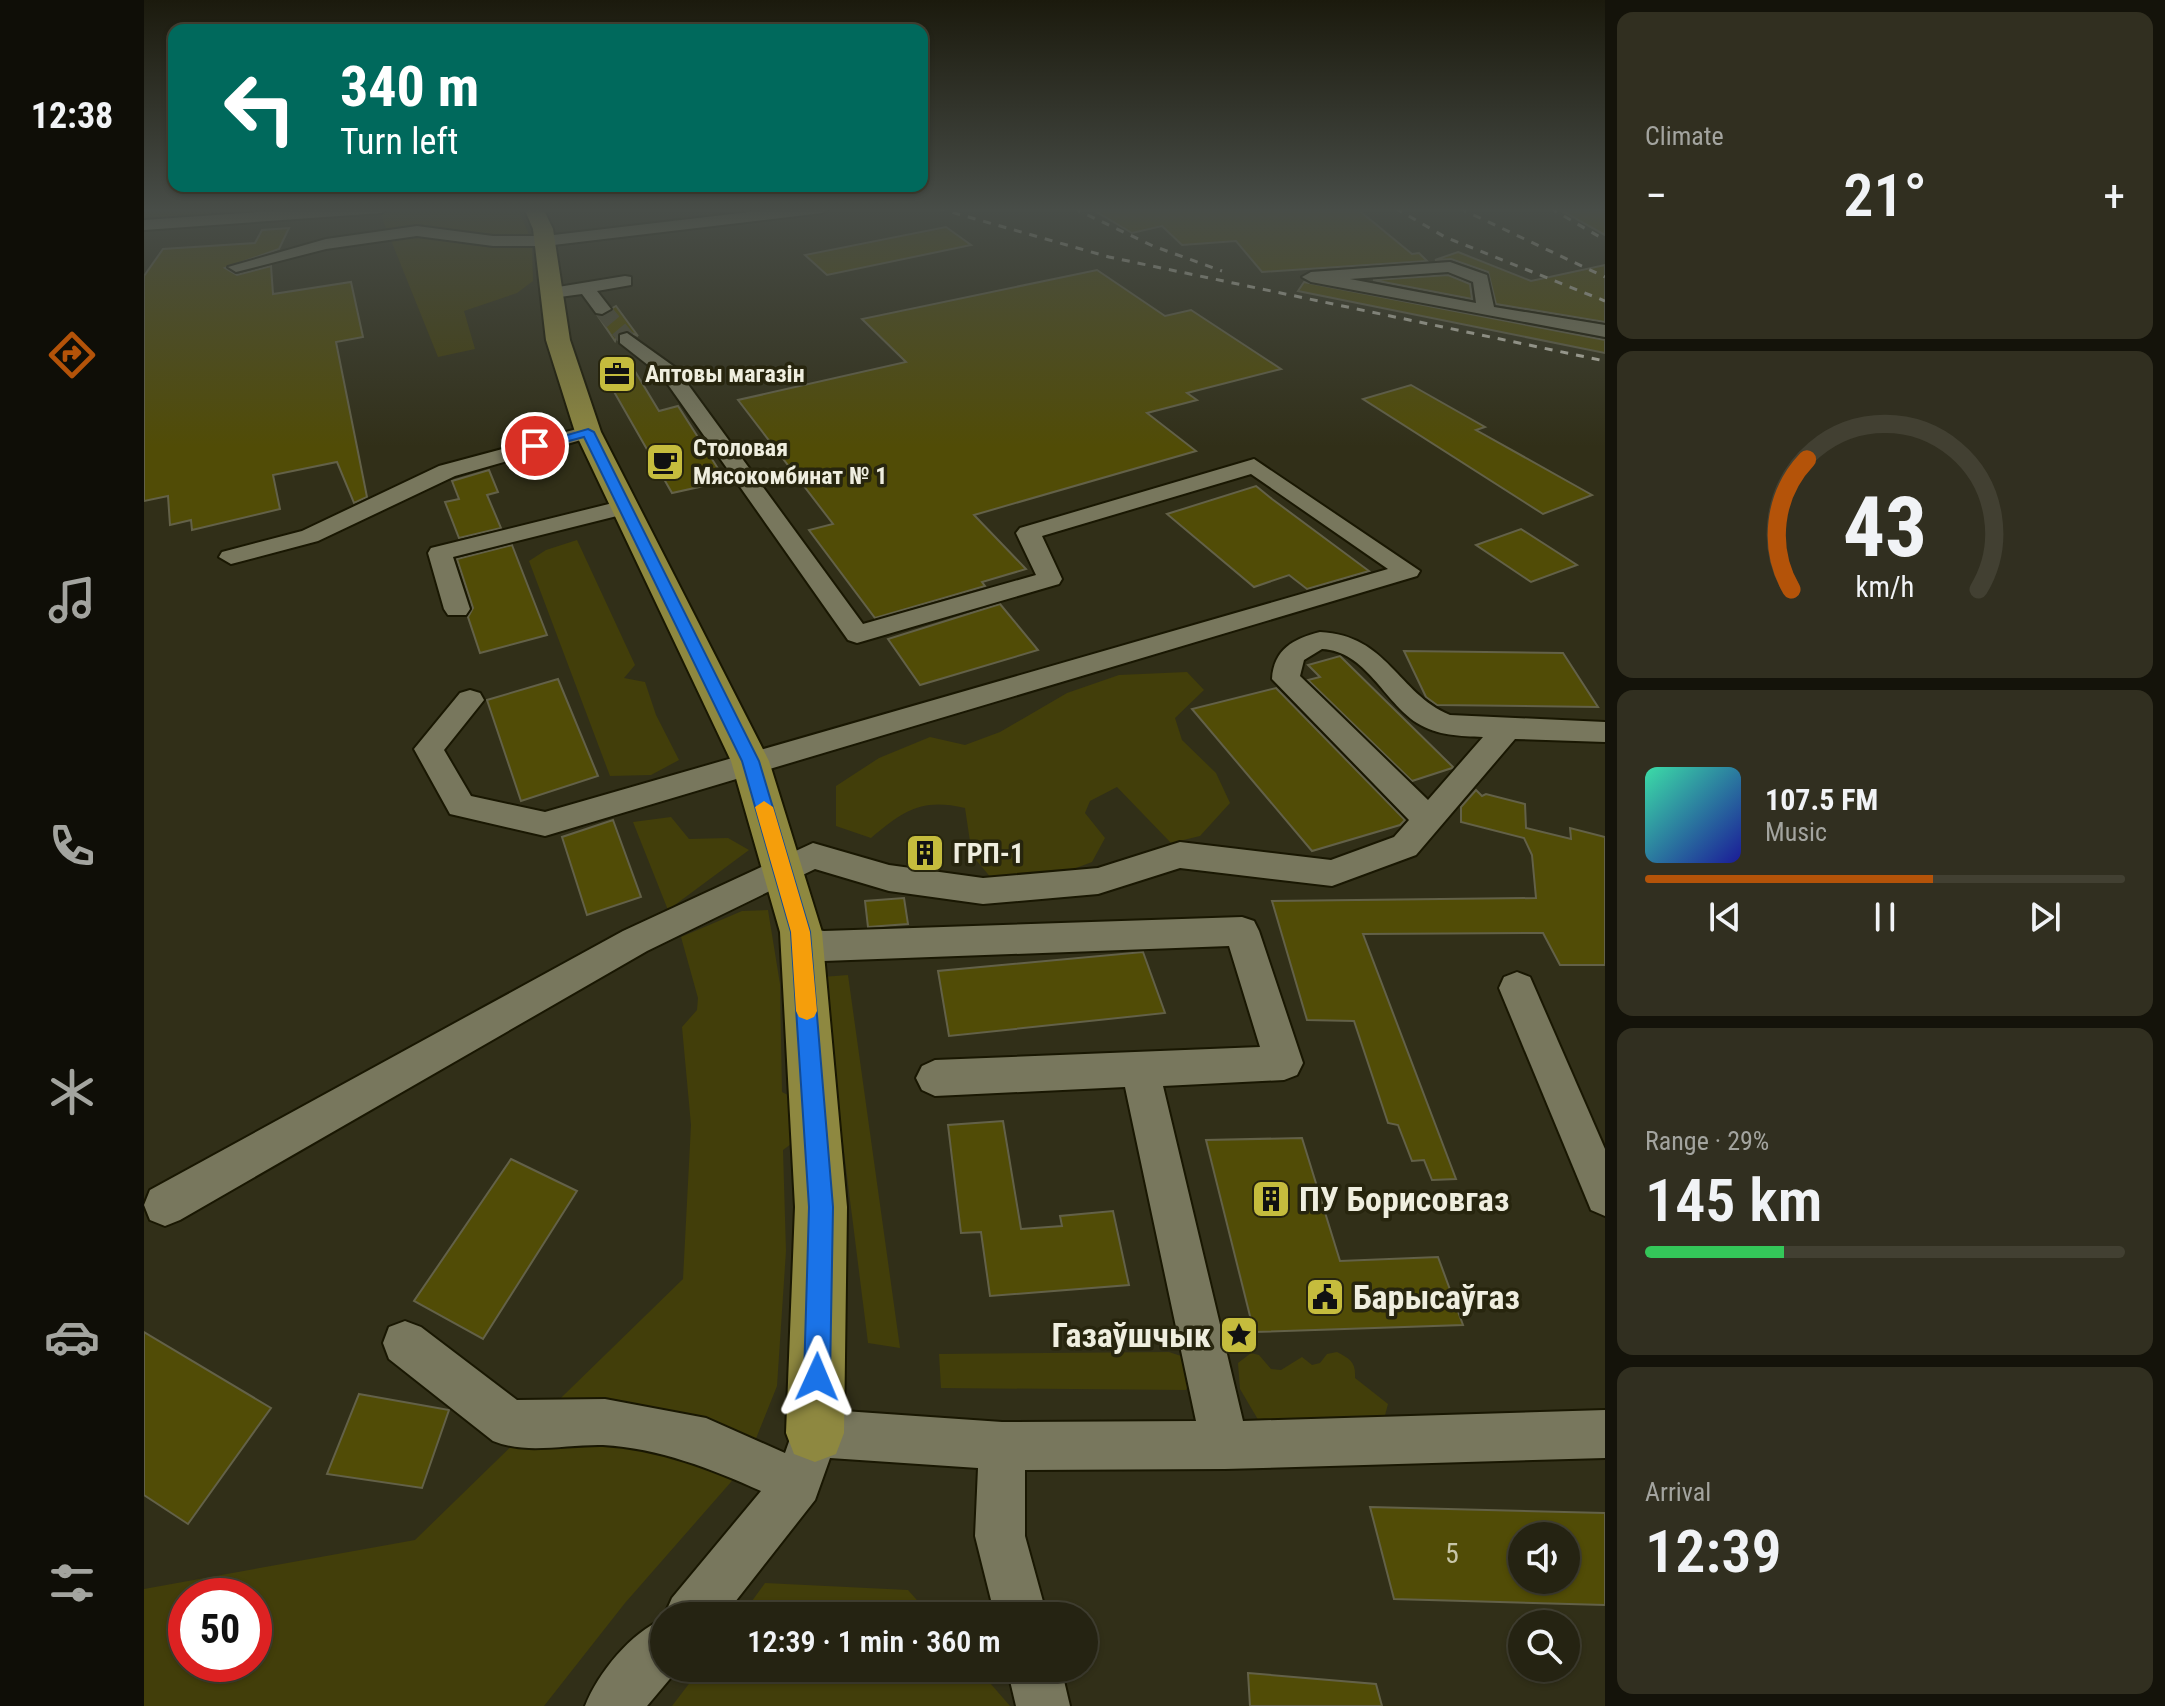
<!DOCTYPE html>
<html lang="en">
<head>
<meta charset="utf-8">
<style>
	:root { --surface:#252312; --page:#312f20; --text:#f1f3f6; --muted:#a3a49f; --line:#424032; --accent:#b45309 }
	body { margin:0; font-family:"Roboto Condensed",sans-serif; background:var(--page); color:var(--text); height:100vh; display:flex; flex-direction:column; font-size:30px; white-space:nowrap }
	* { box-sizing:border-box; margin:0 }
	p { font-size:26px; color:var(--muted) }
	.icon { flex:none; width:44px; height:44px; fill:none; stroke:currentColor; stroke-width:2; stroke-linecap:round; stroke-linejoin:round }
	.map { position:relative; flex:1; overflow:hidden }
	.panel { display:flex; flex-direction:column; gap:12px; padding:12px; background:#14130a; width:560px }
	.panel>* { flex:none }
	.top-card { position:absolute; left:24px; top:24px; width:760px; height:168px; border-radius:16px; box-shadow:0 2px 6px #0004,0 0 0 2px var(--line); background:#00695c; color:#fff; overflow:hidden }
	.tools { position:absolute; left:1364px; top:1522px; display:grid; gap:16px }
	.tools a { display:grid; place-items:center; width:72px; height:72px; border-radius:50%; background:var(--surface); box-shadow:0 2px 6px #0004,0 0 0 2px var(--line); font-size:40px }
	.speed { position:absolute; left:24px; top:1578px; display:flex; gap:16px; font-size:40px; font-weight:700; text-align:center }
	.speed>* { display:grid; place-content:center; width:104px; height:104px; border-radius:50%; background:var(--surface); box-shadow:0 2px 6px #0004,0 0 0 2px var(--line); line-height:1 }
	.speed .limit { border:12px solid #d22; background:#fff; color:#111 }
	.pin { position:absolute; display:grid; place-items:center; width:68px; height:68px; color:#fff; margin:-34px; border:4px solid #fff; border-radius:50%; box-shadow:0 2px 8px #0007 }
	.me { position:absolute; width:88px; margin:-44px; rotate:1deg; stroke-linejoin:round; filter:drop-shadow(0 0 6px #0008) }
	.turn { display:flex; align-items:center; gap:28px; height:168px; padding:0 40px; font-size:36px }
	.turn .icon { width:104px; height:104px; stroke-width:2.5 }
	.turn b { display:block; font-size:56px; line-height:68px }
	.big { font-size:60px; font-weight:600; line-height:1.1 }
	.panel .card { flex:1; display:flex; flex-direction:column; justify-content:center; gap:12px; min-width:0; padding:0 28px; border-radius:16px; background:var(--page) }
	.panel .dial { align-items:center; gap:0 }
	.dial svg { height:208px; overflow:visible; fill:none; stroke:var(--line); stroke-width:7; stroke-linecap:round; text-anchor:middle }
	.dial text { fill:var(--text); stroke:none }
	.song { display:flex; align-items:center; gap:24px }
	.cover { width:96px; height:96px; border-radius:12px; background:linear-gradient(135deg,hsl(160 70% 55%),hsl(240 70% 35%)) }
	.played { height:8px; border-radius:4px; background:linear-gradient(90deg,var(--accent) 60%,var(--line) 60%) }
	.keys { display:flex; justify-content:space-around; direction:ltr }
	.heat { display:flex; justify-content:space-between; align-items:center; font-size:44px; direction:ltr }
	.charge { height:12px; border-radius:6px; background:linear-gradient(90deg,#34c759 29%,var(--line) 0) }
	.trip { position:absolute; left:506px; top:1602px; width:448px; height:80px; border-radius:40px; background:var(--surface); box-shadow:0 2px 6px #0004,0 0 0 2px var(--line); font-weight:600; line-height:80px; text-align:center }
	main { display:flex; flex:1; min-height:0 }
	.dock { display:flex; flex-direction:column; width:144px; justify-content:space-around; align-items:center; background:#0f0e07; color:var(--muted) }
	.dock .icon { width:56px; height:56px }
	.dock .active { color:var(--accent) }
	.dock b { font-size:36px; color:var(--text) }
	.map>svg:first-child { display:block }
	.green { fill:#423e0a; fill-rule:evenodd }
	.building { fill:#514c06; stroke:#636148; stroke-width:2; fill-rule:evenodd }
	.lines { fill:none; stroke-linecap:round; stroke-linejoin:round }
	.minor-tunnel { stroke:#4e4c36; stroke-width:17; stroke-dasharray:17 9; stroke-linecap:butt }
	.minor-casing { stroke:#191702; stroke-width:4 }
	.major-casing { stroke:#191702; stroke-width:4 }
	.minor { fill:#78775d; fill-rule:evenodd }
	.major { fill:#8e8840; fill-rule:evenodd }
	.rail { stroke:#c8c6b6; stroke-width:3; stroke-dasharray:8 8; stroke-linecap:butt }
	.route { fill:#1a73e8; stroke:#114b97; stroke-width:2 }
	.slow { fill:#f59e0b }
	.labels { text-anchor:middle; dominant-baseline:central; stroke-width:7; stroke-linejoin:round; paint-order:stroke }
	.far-poi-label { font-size:24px; font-weight:bold; fill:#efeedf; stroke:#27250e; text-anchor:start }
	.poi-label { font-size:28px; font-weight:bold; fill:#efeedf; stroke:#27250e; text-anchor:start }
	.near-number-label { font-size:28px; fill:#c8c6a9 }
	.near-poi-label { font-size:34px; font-weight:bold; fill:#efeedf; stroke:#27250e; text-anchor:start }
</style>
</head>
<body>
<main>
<nav class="dock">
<b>12:38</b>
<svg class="icon active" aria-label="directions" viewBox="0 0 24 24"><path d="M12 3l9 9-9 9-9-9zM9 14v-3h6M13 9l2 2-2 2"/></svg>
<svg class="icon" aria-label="music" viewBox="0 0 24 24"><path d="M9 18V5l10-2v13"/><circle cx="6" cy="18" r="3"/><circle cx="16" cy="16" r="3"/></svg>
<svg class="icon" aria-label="phone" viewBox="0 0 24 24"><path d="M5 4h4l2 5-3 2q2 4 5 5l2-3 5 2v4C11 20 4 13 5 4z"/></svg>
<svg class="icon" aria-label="climate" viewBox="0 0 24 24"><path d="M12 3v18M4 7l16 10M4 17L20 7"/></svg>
<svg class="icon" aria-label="car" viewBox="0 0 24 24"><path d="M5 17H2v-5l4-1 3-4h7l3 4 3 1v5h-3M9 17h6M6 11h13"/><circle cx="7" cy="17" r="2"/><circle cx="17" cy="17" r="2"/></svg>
<svg class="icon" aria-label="filters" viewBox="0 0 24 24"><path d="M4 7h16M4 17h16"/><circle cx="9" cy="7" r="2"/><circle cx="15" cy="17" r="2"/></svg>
</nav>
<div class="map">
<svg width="1461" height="1706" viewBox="0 0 1461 1706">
	<rect width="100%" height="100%" fill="#312f18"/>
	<!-- green -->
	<g class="green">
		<polygon points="0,208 179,208 0,221"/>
		<polygon points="300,208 374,208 388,242 389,281 373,293 320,311 331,349 294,357 236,213"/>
		<polygon points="433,540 491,665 480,678 501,682 512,715 535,760 507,775 466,776 385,561 402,550"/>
		<path d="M1043,672L1060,690L1031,718L1038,740L1072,773L1086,803L1056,836L1027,843L973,787L946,801L941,813L961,838L948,862L900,880L848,879L828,855L821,808C778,798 760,810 727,838L692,826V786L735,758L786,737L821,745L856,732L923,693L975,675Z"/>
		<polygon points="527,817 545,839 584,838 605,850 524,910 489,822"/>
		<path d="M624,910L636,984L638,1092L650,1098L654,1139L639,1150L642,1251L633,1386L601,1466L481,1603L400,1706H0V1589L271,1540L539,1279L547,1125L538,1027L553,1010L554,998L537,937L598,911ZM42,1596H110V1664H42Z"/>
		<polygon points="704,975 756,1348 724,1343 678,977"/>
		<polygon points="1025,1352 1037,1356 1046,1382 1042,1390 797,1388 795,1354"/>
		<path d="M1193,1352C1206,1359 1212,1362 1211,1378L1244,1404L1239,1423H1116L1096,1389L1094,1363L1107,1353L1115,1355L1127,1369L1137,1370L1158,1357L1168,1365L1176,1363L1183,1354Z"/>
		<polygon points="621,1583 764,1590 787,1616 597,1616"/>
		<polygon points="557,1668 833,1668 866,1706 528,1706"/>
	</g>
	<!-- building -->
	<g class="building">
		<polygon points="946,208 1212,208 1268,254 1275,253 1283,261 1118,272 1092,241 1038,245 1018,226 988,233"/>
		<polygon points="1413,208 1461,208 1461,235"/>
		<polygon points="802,227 827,245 683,275 661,255"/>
		<polygon points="145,228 135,249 81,268 93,275 127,266 129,294 207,282 219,337 192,342 223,497 210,503 193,462 129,475 136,509 48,530 47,520 26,525 24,496 0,501 0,276 19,249 111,243 118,230"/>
		<polygon points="1314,252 1387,281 1461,265 1461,322 1352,304 1344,272 1307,259 1291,260"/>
		<polygon points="953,270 1021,316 1047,310 1137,369 1043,393 1053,400 1003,413 1052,451 830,515 882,569 838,582 841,586 731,618 665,530 689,524 594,400 762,362 718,319"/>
		<polygon points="1304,275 1326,284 1328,299 1229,280"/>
		<polygon points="1160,282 1461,340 1461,353 1154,291"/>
		<polygon points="472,306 494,336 482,330 474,333 471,341 454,316"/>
		<polygon points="486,363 515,411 534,406 582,481 528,493 457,369"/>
		<polygon points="1267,385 1341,427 1332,430 1448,495 1399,514 1219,399"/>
		<polygon points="345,470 354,492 343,495 357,528 315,538 301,502 315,499 308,481"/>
		<polygon points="1112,486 1128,499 1225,571 1163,589 1145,575 1110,587 1023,514"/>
		<polygon points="1377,529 1433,565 1387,582 1332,545"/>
		<polygon points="368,545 403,635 336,653 324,617 329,608 313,559"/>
		<polygon points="856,604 894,650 776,685 744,639"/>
		<polygon points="1260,651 1419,653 1454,707 1293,705 1282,697"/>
		<polygon points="1196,656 1309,767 1308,768 1268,781 1164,680 1176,677 1164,665"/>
		<polygon points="414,679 454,776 377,801 343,700"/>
		<polygon points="1132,688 1261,820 1256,825 1168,851 1048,709"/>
		<polygon points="1332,790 1338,796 1342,794 1381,804 1382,828 1427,839 1426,828 1461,837 1461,965 1416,965 1399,933 1219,934 1312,1179 1288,1180 1280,1160 1268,1161 1254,1125 1244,1123 1210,1021 1163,1020 1128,901 1392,898 1388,855 1380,838 1317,822 1317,807"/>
		<polygon points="469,820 497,897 443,915 418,837"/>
		<polygon points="793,841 797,863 768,865 765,844"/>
		<polygon points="760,898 764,924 724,927 721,901"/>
		<polygon points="999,952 1021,1013 805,1036 794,971"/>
		<polygon points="859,1121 877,1229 918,1226 916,1216 969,1211 985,1285 846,1296 837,1232 817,1233 804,1125"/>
		<polygon points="1158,1138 1196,1261 1294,1257 1319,1325 1110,1332 1062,1140"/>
		<polygon points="367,1159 433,1191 339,1339 270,1301"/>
		<polygon points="0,1332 127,1408 44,1524 0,1495"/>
		<polygon points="215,1394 305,1410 278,1488 183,1474"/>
		<path d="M1226,1507L1461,1513V1605L1250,1599ZM1378,1536H1422V1580H1378Z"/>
		<polygon points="1104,1673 1232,1684 1238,1706 1106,1706"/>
	</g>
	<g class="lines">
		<!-- minor-tunnel -->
		<polyline class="minor-tunnel" points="458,309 483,339"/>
		<!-- minor casing -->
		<g class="minor-casing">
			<g id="minor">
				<polygon points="171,208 245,208 237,213 0,230 0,220"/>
				<polygon points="638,208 686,208 678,213 401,246 349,246 273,236 182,249 92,272 84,267 182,239 273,226 349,236 401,236"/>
				<path d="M1306,262L1343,275L1350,307L1461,325V337L1167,282L1158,277L1167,272ZM1304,272L1329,282L1332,303L1206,279Z"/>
				<polygon points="481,276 487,277 487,285 453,291 467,309 458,314 452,313 438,294 408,298 399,293 408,288"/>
				<polygon points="483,333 532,368 719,624 892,575 872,533 876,528 1110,459 1276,571 1273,576 401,836 306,814 270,749 316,693 326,690 336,693 340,700 300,750 327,796 401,812 1244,569 1107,474 898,536 918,579 915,584 713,643 704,640 518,376 476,343 476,335"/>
				<polygon points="444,426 455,432 451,436 311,476 174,541 87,564 75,557 78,552 158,531 295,466"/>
				<polygon points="481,500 489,502 493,507 489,512 309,557 326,609 322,615 304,615 300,609 284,553 287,548"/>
				<path d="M1176,632C1244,635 1253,693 1306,715L1461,722V742L1371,739L1272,855L1188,886L1036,868L954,894L839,904L745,891L671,869L503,951L36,1220L21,1226L6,1220L0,1205L6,1190L479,931L669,843L745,865L839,878L954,868L1036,842L1187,860L1250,837L1265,820L1128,679C1130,649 1149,639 1176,632ZM1178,649C1222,651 1240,702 1273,723C1294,736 1316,736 1339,737L1284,800L1156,676L1160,660Z"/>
				<path d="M1098,917L1110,921L1115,931L1159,1063L1153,1075L1140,1080L1019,1086L1099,1421L1461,1410V1458L1081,1469L881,1470V1536L903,1616H851L831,1536L834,1468L686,1458L671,1500L580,1616H520L528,1598L617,1491C568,1469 514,1448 459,1445C423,1444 383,1455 349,1441L245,1359L239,1343L245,1327L261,1321L277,1327L373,1400L461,1399L562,1418L641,1453L654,1416L671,1409L858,1422L1052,1421L981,1087L791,1096L778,1090L772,1078L778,1066L791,1060L1116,1047L1085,946L680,961L646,953L641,943L646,933L658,928L680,931Z"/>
				<polygon points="1373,972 1386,977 1461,1149 1461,1216 1447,1210 1355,988 1360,977"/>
				<path d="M520,1619V1668H535L503,1706H441C454,1673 487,1632 520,1619Z"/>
				<polygon points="863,1668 917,1668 926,1706 872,1706"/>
			</g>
		</g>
		<!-- major casing -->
		<g class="major-casing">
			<polygon id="major" points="380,208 399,208 409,229 426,340 457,432 625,761 678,932 703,1207 700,1433 692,1454 671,1462 650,1454 642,1433 651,1207 636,932 587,761 431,432 402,340 389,229"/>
		</g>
		<!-- minor -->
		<use href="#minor" class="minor"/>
		<!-- major -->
		<use href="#major" class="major"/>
		<!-- rail -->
		<g class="rail">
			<polyline points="793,208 965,257 1461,361"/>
			<polyline points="929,208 1009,246 1078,271"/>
			<polyline points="1251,208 1301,237 1461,301"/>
			<polyline points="1315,208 1461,277"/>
			<polyline points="1406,208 1461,240"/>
		</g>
	</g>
	<!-- sky -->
	<linearGradient id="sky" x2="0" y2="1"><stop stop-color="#1b1a0d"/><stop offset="0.47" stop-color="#484d48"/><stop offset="1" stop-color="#484d48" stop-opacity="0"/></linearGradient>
	<rect width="1461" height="447" fill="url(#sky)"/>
	<!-- route -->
	<polygon class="route" points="444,429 450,432 615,761 666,932 689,1207 686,1377 682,1386 673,1390 663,1386 660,1377 665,1207 647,932 598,761 440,437 391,450 385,446"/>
	<!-- slow -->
	<polygon class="slow" points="620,801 629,807 666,932 673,1011 670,1017 663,1020 655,1017 652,1011 647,932 611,807"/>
	<!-- icons -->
	<defs>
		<g id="office-square" transform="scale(2)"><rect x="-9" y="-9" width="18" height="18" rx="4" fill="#c5bc3d" stroke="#27250e"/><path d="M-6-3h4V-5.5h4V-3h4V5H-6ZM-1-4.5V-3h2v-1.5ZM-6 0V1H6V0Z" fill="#111"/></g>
		<g id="cafe-square" transform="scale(2)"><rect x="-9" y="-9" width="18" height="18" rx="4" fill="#c5bc3d" stroke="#27250e"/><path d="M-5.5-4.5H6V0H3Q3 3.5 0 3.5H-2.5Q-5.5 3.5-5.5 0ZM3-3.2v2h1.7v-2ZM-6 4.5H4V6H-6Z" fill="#111"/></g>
		<g id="building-square" transform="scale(2)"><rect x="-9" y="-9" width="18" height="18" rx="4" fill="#c5bc3d" stroke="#27250e"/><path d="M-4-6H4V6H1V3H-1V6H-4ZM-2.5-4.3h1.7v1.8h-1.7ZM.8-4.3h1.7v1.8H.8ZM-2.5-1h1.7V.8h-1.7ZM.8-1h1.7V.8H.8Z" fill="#111"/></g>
		<g id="civic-square" transform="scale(2)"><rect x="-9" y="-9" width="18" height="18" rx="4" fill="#c5bc3d" stroke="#27250e"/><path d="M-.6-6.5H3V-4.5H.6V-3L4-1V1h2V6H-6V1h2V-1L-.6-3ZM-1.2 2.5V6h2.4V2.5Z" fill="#111"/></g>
		<g id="sight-square" transform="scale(2)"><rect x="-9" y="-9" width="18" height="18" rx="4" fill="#c5bc3d" stroke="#27250e"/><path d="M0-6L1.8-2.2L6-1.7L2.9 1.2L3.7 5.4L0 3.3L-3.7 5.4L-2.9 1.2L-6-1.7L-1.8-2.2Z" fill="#111"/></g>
	</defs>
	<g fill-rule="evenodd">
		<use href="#office-square" x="473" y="374"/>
		<use href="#cafe-square" x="521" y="462"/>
		<use href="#building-square" x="781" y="853"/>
		<use href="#building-square" x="1127" y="1199"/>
		<use href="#civic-square" x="1181" y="1297"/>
		<use href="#sight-square" x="1095" y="1335"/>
	</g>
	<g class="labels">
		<!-- far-poi labels -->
		<g class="far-poi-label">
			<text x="501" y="374">Аптовы магазін</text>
			<text x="549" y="448">Столовая<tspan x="549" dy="28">Мясокомбинат № 1</tspan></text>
		</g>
		<!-- poi labels -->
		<g class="poi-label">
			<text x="809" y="853">ГРП-1</text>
		</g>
		<!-- near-number labels -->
		<g class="near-number-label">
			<text x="1308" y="1553">5</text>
		</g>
		<!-- near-poi labels -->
		<g class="near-poi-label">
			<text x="1155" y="1199">ПУ Борисовгаз</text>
			<text x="1209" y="1297">Барысаўгаз</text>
			<text x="1067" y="1335" text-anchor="end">Газаўшчык</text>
		</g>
	</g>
</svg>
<div class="tools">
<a><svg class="icon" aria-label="sound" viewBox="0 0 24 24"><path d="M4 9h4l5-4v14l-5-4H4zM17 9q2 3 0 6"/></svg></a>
<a><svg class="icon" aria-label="search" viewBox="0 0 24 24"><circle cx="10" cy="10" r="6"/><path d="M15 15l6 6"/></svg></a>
</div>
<div class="speed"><div class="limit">50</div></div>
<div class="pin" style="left:391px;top:446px;background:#d93025"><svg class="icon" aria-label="arrive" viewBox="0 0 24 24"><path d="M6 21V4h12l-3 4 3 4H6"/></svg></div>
<svg class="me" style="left:673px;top:1377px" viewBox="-20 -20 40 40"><path d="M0-17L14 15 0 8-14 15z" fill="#1a73e8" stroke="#fff" stroke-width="4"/></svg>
<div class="trip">12:39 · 1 min · 360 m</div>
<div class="top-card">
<div class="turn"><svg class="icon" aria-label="left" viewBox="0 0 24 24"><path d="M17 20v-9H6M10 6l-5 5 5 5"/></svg><div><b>340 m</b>Turn left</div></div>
</div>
</div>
<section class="panel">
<div class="card"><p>Climate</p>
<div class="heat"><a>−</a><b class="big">21°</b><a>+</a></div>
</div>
<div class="card dial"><svg viewBox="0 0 100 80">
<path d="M14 69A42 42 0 1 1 86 69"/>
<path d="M14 69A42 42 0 0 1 20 19" stroke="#b45309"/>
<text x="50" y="56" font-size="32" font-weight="700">43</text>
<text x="50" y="72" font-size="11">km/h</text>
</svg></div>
<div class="card">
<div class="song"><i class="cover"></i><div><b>107.5 FM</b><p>Music</p></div></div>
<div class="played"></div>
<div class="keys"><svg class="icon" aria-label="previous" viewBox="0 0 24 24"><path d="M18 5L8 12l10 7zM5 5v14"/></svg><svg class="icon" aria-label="pause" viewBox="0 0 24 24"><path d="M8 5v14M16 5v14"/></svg><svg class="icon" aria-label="next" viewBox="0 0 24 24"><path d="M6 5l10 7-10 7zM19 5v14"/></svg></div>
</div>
<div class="card"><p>Range · 29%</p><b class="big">145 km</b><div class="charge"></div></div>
<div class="card"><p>Arrival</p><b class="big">12:39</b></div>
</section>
</main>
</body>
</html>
